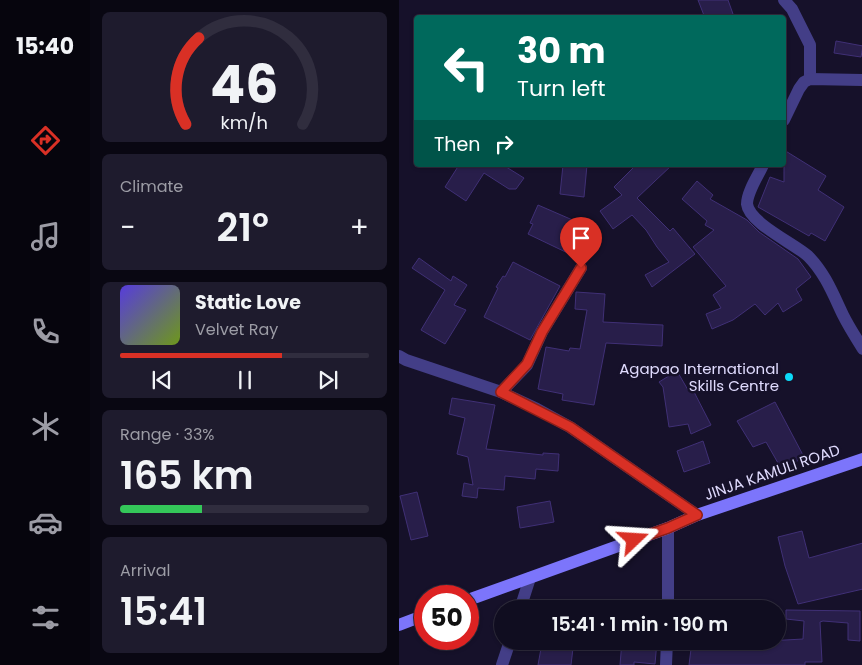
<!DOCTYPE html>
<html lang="en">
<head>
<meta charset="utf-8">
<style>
	:root { --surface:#100d20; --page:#1e1b2d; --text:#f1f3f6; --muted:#9c9ca5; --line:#302d3e; --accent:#d93025 }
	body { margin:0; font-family:Poppins,sans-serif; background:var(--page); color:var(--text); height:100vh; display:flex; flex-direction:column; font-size:19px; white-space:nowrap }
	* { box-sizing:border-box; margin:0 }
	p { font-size:16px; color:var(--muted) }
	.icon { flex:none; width:28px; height:28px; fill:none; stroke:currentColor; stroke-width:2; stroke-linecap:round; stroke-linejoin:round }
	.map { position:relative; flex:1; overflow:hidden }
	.side { display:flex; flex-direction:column; gap:12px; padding:12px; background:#090712; width:309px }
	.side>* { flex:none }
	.banner { position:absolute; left:15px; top:15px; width:372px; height:152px; border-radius:5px; box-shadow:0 1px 4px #0004,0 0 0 1px var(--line); background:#00695c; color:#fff; overflow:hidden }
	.speed { position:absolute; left:15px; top:585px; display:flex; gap:10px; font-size:25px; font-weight:700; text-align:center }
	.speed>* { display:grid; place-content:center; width:65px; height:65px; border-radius:50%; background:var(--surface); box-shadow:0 1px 4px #0004,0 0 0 1px var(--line); line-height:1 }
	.speed .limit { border:8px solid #d22; background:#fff; color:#111 }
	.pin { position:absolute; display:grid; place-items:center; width:42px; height:42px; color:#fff; margin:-51px -21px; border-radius:50% 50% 50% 0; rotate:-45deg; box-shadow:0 0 5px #0007 }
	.pin .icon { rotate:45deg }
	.me { position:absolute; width:55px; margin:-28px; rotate:70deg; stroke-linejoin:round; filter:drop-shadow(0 0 4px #0008) }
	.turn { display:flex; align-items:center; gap:18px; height:105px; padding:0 20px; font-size:22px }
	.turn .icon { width:65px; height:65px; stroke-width:2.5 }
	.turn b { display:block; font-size:35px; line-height:42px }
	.then { display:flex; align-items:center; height:48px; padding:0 20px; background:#0003; gap:10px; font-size:19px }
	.big { font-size:38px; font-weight:600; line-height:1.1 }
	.side .tile { flex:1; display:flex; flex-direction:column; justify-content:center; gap:8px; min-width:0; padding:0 18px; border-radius:8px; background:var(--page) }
	.side .dial { align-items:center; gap:0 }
	.dial svg { height:130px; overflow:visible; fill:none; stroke:var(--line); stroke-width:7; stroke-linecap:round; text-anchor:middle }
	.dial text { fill:var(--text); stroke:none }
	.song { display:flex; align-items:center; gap:15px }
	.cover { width:60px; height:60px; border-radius:8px; background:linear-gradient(135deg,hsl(250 70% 55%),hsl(80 70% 35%)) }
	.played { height:5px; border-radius:2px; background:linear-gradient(90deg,var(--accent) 65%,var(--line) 65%) }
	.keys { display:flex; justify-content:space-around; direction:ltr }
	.heat { display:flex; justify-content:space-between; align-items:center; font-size:28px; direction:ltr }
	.charge { height:8px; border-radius:4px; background:linear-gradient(90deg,#34c759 33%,var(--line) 0) }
	.trip { position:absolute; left:95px; top:600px; width:292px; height:50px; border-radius:25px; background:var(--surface); box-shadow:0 1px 4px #0004,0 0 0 1px var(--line); font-weight:600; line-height:50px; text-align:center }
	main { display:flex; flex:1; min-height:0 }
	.dock { display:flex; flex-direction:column; width:90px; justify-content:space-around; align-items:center; background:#06050d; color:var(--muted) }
	.dock .icon { width:35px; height:35px }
	.dock .on { color:var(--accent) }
	.dock b { font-size:22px; color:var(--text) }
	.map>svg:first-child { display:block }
	.building { fill:#281e4a; stroke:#403076 }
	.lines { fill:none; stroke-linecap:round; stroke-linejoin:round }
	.minor { stroke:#433e87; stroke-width:12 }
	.secondary { stroke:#7c75fb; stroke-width:12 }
	.route-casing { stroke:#8d1f18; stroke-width:12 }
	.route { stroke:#d93025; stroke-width:9 }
	.poi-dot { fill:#0cdaf9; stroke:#16112a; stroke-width:2 }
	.labels { text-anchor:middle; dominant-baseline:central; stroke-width:5; stroke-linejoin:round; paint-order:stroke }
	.poi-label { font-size:15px; fill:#e0dbfe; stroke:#16112a; text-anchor:end }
	.street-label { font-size:15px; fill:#e0dbfe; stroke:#16112a }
</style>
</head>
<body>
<main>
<nav class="dock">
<b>15:40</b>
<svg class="icon on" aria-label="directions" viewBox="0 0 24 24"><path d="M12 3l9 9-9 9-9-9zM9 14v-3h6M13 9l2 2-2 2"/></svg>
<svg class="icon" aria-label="music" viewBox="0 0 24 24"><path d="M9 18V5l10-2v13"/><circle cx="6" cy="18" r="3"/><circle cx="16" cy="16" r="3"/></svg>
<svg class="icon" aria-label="phone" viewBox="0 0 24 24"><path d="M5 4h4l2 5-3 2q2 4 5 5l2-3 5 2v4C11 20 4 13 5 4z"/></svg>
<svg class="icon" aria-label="climate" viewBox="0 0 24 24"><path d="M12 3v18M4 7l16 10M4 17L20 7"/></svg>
<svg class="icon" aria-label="car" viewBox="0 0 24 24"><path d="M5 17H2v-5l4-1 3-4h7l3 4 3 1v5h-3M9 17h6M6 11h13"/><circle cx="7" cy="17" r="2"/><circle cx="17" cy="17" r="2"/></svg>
<svg class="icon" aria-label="filters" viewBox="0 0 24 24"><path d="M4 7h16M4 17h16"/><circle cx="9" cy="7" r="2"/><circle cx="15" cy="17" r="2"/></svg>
</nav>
<section class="side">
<div class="tile dial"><svg viewBox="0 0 100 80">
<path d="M14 69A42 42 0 1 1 86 69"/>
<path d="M14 69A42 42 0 0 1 22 16" stroke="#d93025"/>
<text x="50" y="56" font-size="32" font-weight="700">46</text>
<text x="50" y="72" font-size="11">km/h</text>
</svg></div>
<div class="tile"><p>Climate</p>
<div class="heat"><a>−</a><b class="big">21°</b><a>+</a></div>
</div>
<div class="tile">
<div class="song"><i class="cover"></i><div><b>Static Love</b><p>Velvet Ray</p></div></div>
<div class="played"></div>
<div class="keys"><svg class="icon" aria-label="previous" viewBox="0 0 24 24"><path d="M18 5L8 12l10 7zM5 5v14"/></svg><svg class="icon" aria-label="pause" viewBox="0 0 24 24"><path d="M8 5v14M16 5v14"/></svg><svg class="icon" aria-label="next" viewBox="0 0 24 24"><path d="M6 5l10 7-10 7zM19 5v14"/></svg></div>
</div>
<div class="tile"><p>Range · 33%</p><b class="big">165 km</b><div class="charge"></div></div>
<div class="tile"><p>Arrival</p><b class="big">15:41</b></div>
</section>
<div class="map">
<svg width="464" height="665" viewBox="0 0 464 665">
	<rect width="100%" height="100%" fill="#16112a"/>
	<!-- building -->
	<g class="building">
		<polygon points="299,0 329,0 334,14 325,18 306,18"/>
		<polygon points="437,41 464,46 462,57 435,53"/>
		<polygon points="385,150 427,176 419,190 445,207 426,241 412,233 410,236 359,207 371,177 385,182"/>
		<polygon points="60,165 104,165 125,178 117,189 110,189 85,173 67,201 46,187"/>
		<polygon points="164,165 188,165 185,197 161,194"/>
		<polygon points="237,165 273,165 238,198 271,231 274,228 296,254 253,287 246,275 270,262 258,247 247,230 233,215 214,229 201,211 223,195 215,187"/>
		<polygon points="298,181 314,195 311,199 348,220 360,232 399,259 412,277 397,289 403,300 384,312 379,303 366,315 356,304 334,320 313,329 307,314 322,308 314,295 327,286 294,247 315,230 306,225 308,221 283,199"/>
		<polygon points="139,205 192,228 184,246 182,245 177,257 129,234 134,224 131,223"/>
		<polygon points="20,258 52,281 54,276 68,285 55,305 67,310 46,344 22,330 46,290 13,268"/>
		<polygon points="114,262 161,286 131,340 85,317 99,288 97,287 104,276 106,277"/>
		<polygon points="177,292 206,294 204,322 264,325 263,346 207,343 195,405 163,400 164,394 139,389 147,347 170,351 171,348 181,349 188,310 176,309"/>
		<polygon points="278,371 289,390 293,388 312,425 292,434 289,424 270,427 264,387 260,382"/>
		<polygon points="53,398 96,405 87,449 144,455 144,453 160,454 159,471 137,469 136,479 106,476 105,490 79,488 78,498 63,496 65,483 74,485 69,457 58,454 66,418 50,414"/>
		<polygon points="376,402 405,457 383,470 367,442 354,447 338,421"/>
		<polygon points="304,441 311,463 285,472 278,451"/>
		<polygon points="18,492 29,536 12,540 1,496"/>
		<polygon points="151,501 155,522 121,528 118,507"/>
		<polygon points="403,531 410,558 464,543 464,589 399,604 386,566 379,537"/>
		<polygon points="387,610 461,611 461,641 449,640 449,623 424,621 421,622 423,662 406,662 406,665 290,665 293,641 334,641 334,643 404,639 405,621 387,619"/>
		<polygon points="223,641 258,641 256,664 235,662 235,665 221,665"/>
		<polygon points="143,643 174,648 172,665 139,665"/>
	</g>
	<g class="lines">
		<!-- minor -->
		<g class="minor">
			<polyline points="385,0 393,9 411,45 411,79"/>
			<polyline points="385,120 400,89 405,82 411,79 464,80"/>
			<path d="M364,165C359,176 348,192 348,204C350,223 396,244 409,256C426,273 434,294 444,315C450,327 457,338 464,349"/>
			<polyline points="0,356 7,360 102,392 138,409 171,427 298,515"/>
			<polyline points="102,392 128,365 143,332 182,268"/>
			<polyline points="121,609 131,578"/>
			<polyline points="269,609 269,528"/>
			<polyline points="103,665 111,641"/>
			<polyline points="267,665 268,641"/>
		</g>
		<!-- secondary -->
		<g class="secondary">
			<polyline points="69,600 269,528 298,515 464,459"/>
			<polyline points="0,625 26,615"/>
		</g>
	</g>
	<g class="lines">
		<!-- route casing -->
		<g class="route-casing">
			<polyline id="route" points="182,268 143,332 128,364 102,392 171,427 298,515 269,528 235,540"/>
		</g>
		<!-- route -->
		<use href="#route" class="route"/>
	</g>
	<!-- markers -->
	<circle class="poi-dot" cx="390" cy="377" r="5"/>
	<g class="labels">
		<!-- poi labels -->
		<g class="poi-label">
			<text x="380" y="368">Agapao International<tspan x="380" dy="17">Skills Centre</tspan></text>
		</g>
		<!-- street labels -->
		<g class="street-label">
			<text transform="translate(373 472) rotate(-19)">JINJA KAMULI ROAD</text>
		</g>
	</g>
</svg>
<div class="speed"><div class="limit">50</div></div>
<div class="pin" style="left:182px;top:268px;background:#d93025"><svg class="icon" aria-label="arrive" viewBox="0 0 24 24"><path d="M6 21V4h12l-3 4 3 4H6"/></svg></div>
<svg class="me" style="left:235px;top:540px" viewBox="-20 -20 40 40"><path d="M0-17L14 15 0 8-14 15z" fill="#d93025" stroke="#fff" stroke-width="4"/></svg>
<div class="trip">15:41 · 1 min · 190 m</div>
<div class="banner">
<div class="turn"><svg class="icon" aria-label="left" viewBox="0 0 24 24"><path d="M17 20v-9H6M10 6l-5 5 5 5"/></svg><div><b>30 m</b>Turn left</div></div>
<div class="then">Then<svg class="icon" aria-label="right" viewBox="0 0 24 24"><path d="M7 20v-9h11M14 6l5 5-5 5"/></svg></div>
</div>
</div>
</main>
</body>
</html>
